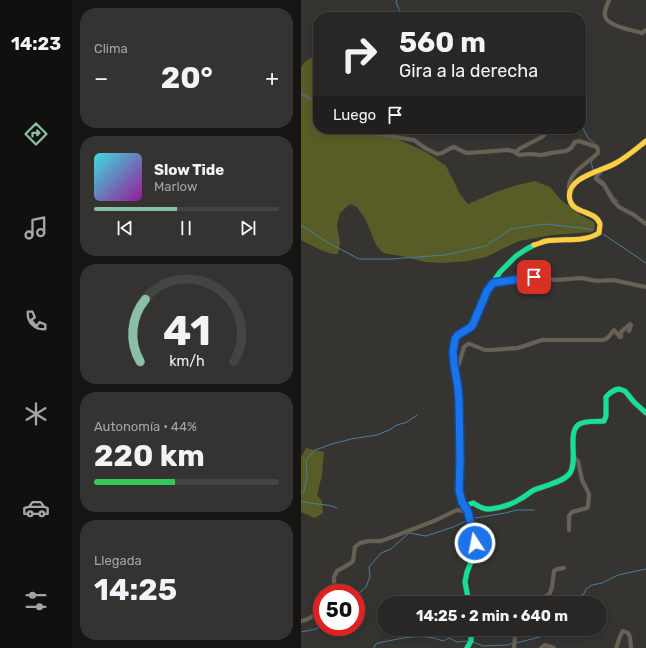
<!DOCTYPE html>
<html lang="es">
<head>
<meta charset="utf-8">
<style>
	:root { --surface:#282725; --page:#343332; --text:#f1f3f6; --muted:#a5a5a7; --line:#444442; --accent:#8abfa5 }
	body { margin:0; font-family:Rubik,sans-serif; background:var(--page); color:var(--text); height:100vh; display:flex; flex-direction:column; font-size:15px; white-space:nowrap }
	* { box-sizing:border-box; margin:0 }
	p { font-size:13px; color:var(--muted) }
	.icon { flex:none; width:22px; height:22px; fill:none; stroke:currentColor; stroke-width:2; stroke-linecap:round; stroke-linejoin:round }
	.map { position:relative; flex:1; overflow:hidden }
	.panel { display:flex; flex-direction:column; gap:8px; padding:8px; background:#161514; width:229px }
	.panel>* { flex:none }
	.banner { position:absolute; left:12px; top:12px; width:273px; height:122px; border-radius:16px; box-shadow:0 2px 10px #0003,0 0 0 1px var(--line); background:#282725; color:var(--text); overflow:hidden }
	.speed { position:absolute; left:12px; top:584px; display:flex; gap:8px; font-size:20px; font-weight:700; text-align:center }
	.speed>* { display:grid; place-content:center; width:52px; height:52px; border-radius:50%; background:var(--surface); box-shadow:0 2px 10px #0003,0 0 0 1px var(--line); line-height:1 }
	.speed .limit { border:6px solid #d22; background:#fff; color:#111 }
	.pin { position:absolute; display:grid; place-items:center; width:34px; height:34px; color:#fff; margin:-17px; border-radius:8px; box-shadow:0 2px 6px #0006 }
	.me { position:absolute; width:44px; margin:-22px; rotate:349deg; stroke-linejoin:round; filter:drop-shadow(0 0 3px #0008) }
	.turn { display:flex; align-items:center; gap:14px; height:84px; padding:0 20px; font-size:18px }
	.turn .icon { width:52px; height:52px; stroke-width:2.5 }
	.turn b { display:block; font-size:28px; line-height:34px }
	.then { display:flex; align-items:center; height:38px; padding:0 20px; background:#0003; gap:8px; font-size:15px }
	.big { font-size:30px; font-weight:700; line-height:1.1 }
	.panel .card { flex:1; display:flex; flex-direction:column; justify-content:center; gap:6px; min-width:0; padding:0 14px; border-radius:16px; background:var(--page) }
	.panel .dial { align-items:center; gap:0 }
	.dial svg { height:104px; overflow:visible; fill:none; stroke:var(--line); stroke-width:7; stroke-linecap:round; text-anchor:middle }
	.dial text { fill:var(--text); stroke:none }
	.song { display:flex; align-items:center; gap:12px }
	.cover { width:48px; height:48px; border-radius:6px; background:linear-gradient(135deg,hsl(180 70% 55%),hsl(300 70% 35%)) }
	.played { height:4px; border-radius:2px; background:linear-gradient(90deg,var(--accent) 45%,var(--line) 45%) }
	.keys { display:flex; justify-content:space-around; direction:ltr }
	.heat { display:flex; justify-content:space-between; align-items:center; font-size:22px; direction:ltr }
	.charge { height:6px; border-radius:3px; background:linear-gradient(90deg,#34c759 44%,var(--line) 0) }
	.trip { position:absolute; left:76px; top:596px; width:230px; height:40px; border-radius:20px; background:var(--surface); box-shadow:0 2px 10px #0003,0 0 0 1px var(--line); font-weight:700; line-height:40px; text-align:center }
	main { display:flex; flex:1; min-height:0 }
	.menu { display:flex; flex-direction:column; width:72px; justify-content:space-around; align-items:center; background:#10100f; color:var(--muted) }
	.menu .icon { width:28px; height:28px }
	.menu .current { color:var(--accent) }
	.menu b { font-size:18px; color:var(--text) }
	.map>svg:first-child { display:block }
	.forest { fill:#585d27 }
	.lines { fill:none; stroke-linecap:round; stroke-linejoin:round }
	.stream { stroke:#497fa0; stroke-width:1 }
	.street-casing { stroke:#545250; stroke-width:4.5 }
	.fast-casing { stroke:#545250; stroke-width:6 }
	.slow-casing { stroke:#545250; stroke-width:6 }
	.street { stroke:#6a6155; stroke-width:3.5 }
	.fast { stroke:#16e098; stroke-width:5 }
	.slow { stroke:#ffcf43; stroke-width:5 }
	.route-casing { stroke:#114b97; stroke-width:10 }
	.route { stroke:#1a73e8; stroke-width:7 }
</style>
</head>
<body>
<main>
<nav class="menu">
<b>14:23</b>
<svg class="icon current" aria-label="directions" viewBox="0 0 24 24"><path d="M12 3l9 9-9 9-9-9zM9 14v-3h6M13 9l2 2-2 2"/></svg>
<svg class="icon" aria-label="music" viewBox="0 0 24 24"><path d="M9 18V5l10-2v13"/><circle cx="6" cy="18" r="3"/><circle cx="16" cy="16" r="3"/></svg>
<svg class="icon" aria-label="phone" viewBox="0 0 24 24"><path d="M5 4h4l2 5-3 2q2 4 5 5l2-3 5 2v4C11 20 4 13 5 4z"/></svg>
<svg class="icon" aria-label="climate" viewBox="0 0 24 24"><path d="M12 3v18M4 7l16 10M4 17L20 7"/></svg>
<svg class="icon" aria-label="car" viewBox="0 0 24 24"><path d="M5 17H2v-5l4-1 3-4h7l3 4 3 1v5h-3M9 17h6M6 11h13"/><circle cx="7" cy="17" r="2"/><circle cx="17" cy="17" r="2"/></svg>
<svg class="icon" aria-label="filters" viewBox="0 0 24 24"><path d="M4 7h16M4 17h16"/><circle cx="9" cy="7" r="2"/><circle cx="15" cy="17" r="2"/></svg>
</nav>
<section class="panel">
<div class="card"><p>Clima</p>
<div class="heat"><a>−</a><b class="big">20°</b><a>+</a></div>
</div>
<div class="card">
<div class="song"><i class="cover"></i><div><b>Slow Tide</b><p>Marlow</p></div></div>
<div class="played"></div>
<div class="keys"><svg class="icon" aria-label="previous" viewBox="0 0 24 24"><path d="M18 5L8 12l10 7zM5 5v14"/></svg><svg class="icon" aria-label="pause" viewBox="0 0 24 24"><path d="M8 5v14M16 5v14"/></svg><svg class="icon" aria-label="next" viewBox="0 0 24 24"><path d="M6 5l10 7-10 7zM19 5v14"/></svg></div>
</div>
<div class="card dial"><svg viewBox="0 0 100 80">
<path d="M14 69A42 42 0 1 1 86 69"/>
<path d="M14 69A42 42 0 0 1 18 21" stroke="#8abfa5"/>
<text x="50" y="56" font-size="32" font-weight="700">41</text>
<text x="50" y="72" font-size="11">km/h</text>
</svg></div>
<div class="card"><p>Autonomía · 44%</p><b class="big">220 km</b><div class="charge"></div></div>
<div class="card"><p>Llegada</p><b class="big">14:25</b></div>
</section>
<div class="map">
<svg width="345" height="648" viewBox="0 0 345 648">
	<rect width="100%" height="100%" fill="#363431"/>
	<!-- forest -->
	<g class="forest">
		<path d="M17,55V129H73V130L103,142L125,152L145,166L159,194L167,204L195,192L213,186L234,181L249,187L259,199L281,216L293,222L294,227L291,232L251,235L218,241L185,257L167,261L142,263L124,262L100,256L82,253L75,245L65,220L56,207L49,204L39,213L36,225L39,243L37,254C26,255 10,245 0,240V68C3,61 10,57 17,55Z"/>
		<polygon points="5,448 23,452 21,475 16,495 21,501 22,513 14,518 0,512 0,458"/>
	</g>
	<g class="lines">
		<!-- stream -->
		<g class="stream">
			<polyline points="96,0 95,2 101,17"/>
			<polyline points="280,124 287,138 295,145"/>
			<polyline points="292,160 290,162 292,169"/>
			<polyline points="297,177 304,183 313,198 317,201"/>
			<polyline points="0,225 26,242 58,259 90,259 144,255 185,246 210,229 244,224 281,228 293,230"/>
			<polyline points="302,234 345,263"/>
			<polyline points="0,493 3,491 6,477 5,460 14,450 31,444 50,439 76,435 88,430 96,425 106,422 116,415"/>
			<path d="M0,501C12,505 25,503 36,508"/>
			<polyline points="174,518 204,513 216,510 233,510"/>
			<polyline points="55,596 65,587 69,577 68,567 80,553 90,549 108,533 125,536 152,527 165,521"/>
			<polyline points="268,603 271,599 283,594 285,589 291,585 301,583 317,575 345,569"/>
			<polyline points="0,632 15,629 21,625"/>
			<polyline points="172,642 182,646 207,645 212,643"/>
			<polyline points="215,643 239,637 252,631 253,629"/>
			<path d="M73,648L74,645L77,643C98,639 121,632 142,641L148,638L156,642L167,641"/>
		</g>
		<!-- street casing -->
		<g class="street-casing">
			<g id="street">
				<path d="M308,0C306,5 303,10 304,16C306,26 331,30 341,33L345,30"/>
				<polyline points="0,94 12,100 17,107"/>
				<polyline points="59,129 82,135 113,140 124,148 136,154 141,153 150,148 153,147 163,152 167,153 207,150 215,152"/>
				<path d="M247,129L244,134L241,137L218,149L215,153L218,155L228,154L241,155L250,153L265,151L270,148L274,142L278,141L296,147L297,150V153C286,164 265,173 268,192"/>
				<polyline points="300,171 295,177 295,179 303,185 311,199 318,207 333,215 345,224"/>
				<polyline points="192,283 233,277 255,280 280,278 296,281 312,280 345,287"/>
				<path d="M154,369L158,364L163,347L167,344H169L184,350H191L217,348L241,340H302C308,339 309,334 313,330L319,337H320V332L329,324L330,325L328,331"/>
				<polyline points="268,530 268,516 271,512 286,508 287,506 288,494 281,480 277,461 275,459 272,458"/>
				<polyline points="224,603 246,596 249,593 251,587 253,571 256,569 263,568"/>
				<path d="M0,621C6,620 11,618 15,613L19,595L20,593L32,586L33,584V577L36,571L50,563L52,561L54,547L59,543L68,541H80L94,536L133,521L156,510L167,512"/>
				<polyline points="213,648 214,635 221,633 222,629"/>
				<polyline points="240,648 244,645 253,648"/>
				<path d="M315,648C318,642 318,636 322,631L327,633L329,637L330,648"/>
			</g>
		</g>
		<!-- fast casing -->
		<g class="fast-casing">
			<g id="fast">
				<path d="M163,506L172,503C178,506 182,510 189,509C199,508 212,504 221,498C225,496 229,492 233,490C243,486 263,482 269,473C277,461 267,436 276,426C281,420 296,422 303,421L305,416V397L309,393L314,390L318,389L324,391L333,402L345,413"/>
				<polyline points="168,603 164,582 166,572 174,552 174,543 167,512 161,502 158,490 159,461 158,401 157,387 153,364 152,352 155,339 157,335 170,327 173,321 181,301 186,291 199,272 215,256 224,250 233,245"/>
				<polyline points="166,648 170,641 170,629"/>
			</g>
		</g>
		<!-- slow casing -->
		<g class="slow-casing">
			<path id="slow" d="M233,245C237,244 241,242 245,241C263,238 282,243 298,233C298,230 299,227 299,224C295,210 272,214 269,200C263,177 302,171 315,163C326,157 335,149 345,141"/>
		</g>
		<!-- street -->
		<use href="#street" class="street"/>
		<!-- fast -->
		<use href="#fast" class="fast"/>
		<!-- slow -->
		<use href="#slow" class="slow"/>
	</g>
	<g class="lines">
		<!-- route casing -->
		<g class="route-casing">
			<polyline id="route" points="174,543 167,512 161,502 158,490 159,461 158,401 157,388 153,364 152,352 154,339 157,335 170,327 172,324 181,303 186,291 192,283 233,277"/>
		</g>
		<!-- route -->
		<use href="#route" class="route"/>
	</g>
</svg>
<div class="speed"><div class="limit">50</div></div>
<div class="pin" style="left:233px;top:277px;background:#d93025"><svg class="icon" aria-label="arrive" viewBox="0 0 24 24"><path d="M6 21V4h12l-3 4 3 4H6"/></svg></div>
<svg class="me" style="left:174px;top:543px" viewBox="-20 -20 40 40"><circle r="17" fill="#1a73e8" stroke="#fff" stroke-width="3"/><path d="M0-11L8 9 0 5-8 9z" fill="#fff"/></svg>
<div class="trip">14:25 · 2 min · 640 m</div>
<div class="banner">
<div class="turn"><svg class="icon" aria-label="right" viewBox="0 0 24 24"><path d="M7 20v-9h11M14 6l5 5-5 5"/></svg><div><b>560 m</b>Gira a la derecha</div></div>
<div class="then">Luego<svg class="icon" aria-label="arrive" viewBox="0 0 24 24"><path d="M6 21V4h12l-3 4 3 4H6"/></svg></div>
</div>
</div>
</main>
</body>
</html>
